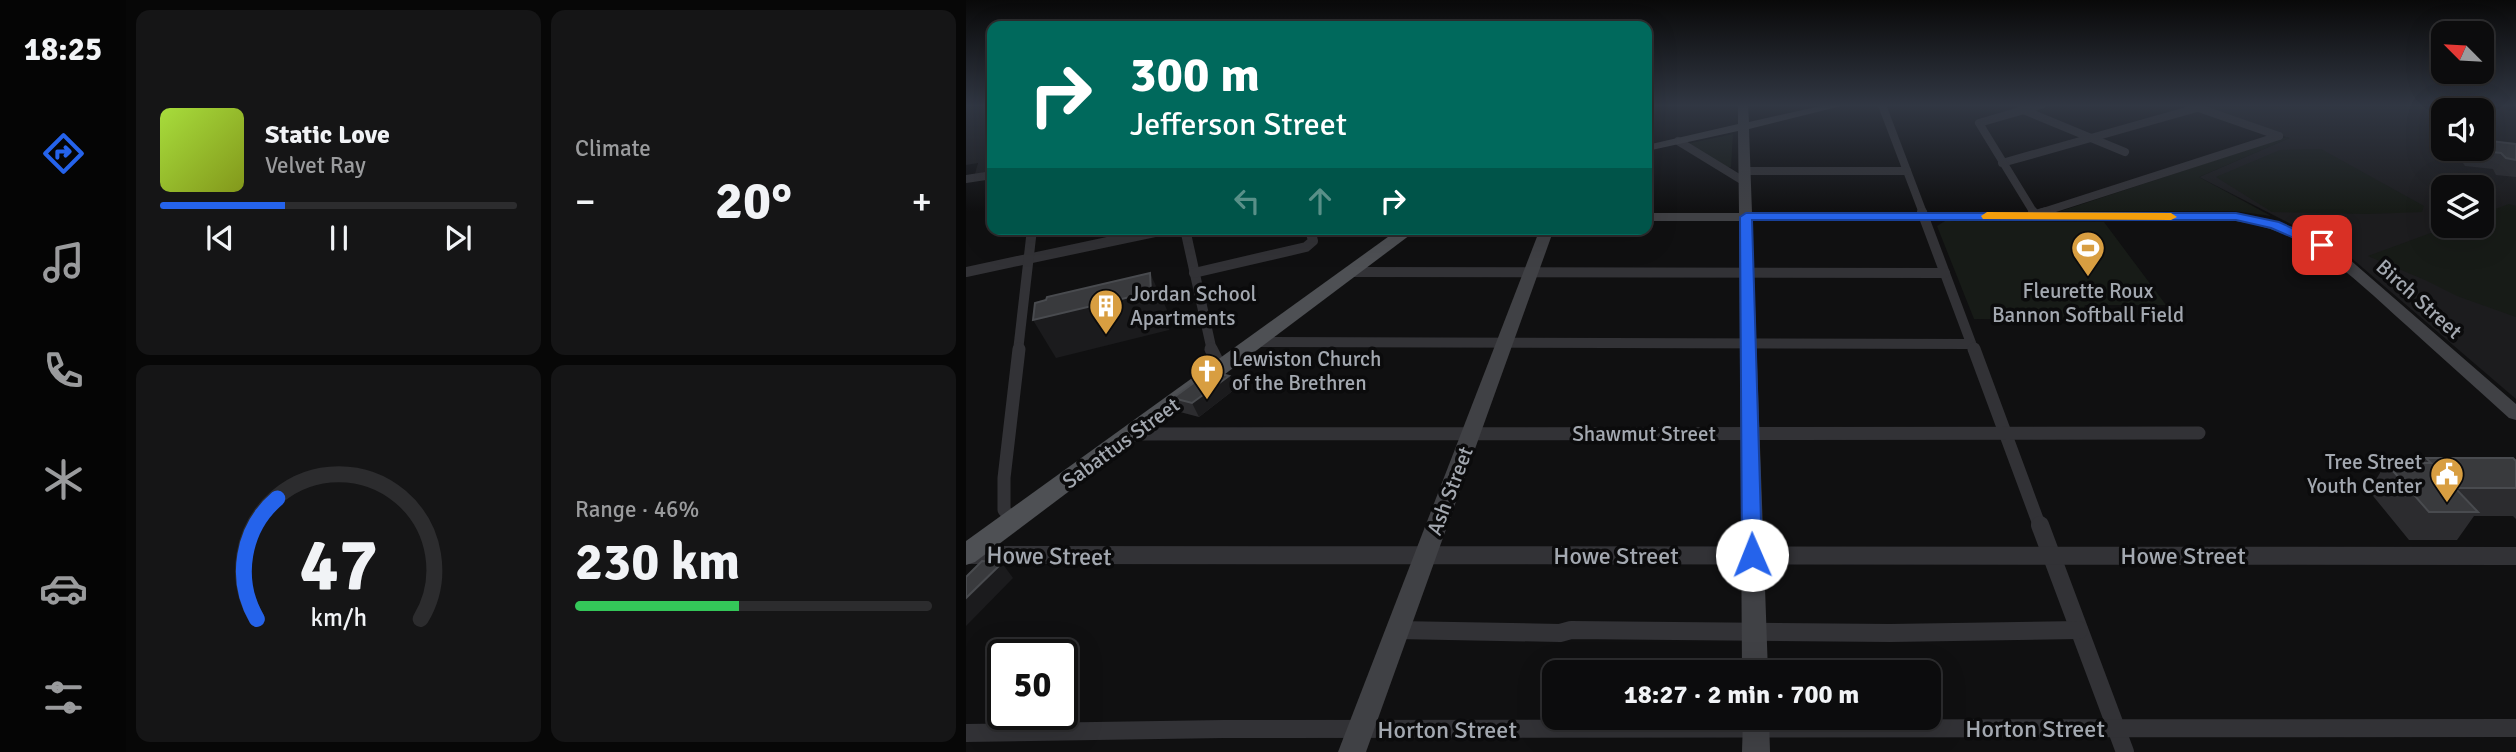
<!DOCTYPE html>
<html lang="en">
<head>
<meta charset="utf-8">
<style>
	:root { --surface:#0c0c0d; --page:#151516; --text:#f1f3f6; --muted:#9a9b9d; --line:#2c2c2e; --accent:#2563eb }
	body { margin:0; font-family:Signika,sans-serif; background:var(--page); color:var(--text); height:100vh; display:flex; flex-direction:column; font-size:26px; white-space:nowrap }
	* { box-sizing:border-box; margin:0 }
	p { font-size:23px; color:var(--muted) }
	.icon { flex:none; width:38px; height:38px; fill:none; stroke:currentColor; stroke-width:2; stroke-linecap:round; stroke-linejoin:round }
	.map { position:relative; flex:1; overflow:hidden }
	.sheet { display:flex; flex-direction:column; gap:10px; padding:10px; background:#070707; width:840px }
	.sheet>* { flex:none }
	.top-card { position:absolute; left:21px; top:21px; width:665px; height:214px; border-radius:14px; box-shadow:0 7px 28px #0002,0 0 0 2px var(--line); background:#00695c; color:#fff; overflow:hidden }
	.needle { width:46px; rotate:294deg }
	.controls { position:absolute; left:1465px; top:21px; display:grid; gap:14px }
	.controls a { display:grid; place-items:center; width:63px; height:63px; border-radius:14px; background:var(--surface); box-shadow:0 7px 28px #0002,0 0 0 2px var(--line); font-size:35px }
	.speed { position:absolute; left:21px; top:639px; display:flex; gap:14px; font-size:35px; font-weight:700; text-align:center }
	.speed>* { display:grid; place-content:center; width:91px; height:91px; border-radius:50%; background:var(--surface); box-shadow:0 7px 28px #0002,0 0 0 2px var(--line); line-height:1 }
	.speed .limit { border:4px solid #111; border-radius:10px; background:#fff; color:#111 }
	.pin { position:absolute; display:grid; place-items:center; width:60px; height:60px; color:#fff; margin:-30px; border-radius:14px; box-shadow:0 4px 10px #0006 }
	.me { position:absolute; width:77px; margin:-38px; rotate:359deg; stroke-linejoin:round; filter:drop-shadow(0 0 5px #0008) }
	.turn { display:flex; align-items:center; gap:24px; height:147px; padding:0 28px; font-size:32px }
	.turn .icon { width:91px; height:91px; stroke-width:2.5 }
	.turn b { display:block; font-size:49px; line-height:60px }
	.lanes { display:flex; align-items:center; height:66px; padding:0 28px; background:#0003; justify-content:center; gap:35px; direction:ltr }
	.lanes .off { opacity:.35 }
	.big { font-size:52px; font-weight:800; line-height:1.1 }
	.sheet .card { flex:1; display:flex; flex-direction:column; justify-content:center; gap:10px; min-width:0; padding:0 24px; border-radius:14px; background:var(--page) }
	.sheet .dial { align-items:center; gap:0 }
	.dial svg { height:182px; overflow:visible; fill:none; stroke:var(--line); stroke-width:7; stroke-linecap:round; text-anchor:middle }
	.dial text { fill:var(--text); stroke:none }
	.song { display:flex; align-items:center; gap:21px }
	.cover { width:84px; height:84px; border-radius:10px; background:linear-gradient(135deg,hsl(80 70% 55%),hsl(70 70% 35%)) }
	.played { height:7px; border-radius:4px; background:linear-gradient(90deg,var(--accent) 35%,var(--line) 35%) }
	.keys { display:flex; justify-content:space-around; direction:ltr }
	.heat { display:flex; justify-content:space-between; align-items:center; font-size:38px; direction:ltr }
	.charge { height:10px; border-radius:5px; background:linear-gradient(90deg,#34c759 46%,var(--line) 0) }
	.sheet .tiles { flex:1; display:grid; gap:10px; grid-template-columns:repeat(2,1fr) }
	.trip { position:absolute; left:576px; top:660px; width:399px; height:70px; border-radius:14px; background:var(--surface); box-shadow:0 7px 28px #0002,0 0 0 2px var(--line); font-weight:800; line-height:70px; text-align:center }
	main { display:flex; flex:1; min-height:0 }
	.menu { display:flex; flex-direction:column; width:126px; justify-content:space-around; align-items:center; background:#050505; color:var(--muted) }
	.menu .icon { width:49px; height:49px }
	.menu .selected { color:var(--accent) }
	.menu b { font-size:32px; color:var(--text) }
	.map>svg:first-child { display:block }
	.built { fill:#1c1c1e; fill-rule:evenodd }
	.green { fill:#171b17 }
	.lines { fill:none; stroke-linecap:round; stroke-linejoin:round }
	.street-far3 { stroke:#323236; stroke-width:8 }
	.street-far2 { stroke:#323236; stroke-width:10 }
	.street-far1 { stroke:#323236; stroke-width:13 }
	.street { stroke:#323236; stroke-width:18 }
	.secondary { fill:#404145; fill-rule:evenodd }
	.primary { fill:#4e5054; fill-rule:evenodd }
	.wall { fill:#2c2c2f }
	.shaded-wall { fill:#1b1b1d }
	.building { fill:#393a3d; stroke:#494b4f; stroke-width:2 }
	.route { fill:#2563eb; stroke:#184099; stroke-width:2 }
	.slow { fill:#f59e0b }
	.labels { text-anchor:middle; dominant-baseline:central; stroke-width:7; stroke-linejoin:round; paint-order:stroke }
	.poi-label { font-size:21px; fill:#a3a8b0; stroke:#0b0b0c; text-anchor:start }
	.street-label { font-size:21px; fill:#a3a8b0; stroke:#0b0b0c }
	.near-street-label { font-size:24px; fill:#a3a8b0; stroke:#0b0b0c }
</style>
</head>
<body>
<main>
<nav class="menu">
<b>18:25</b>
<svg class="icon selected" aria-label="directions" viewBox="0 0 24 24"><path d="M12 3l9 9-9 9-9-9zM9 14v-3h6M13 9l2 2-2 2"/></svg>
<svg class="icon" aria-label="music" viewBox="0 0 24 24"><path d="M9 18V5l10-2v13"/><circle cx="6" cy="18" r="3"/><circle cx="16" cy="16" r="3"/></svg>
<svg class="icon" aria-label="phone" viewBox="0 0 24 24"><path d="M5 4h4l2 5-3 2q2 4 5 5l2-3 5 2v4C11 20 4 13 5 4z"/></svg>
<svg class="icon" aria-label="climate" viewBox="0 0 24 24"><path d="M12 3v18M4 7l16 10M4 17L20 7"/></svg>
<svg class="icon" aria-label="car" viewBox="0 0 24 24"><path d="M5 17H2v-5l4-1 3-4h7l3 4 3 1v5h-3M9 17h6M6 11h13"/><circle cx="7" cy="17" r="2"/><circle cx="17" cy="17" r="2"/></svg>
<svg class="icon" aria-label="filters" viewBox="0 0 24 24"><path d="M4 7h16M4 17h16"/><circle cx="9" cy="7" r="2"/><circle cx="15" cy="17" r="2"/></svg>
</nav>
<section class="sheet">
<div class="tiles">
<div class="card">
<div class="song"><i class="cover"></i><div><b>Static Love</b><p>Velvet Ray</p></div></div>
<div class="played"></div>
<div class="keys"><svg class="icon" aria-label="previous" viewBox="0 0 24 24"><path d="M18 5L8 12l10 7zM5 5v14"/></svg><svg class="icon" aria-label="pause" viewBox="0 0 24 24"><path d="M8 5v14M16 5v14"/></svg><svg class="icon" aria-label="next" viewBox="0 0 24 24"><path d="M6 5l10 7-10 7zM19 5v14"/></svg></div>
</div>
<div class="card"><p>Climate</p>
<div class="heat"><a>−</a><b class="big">20°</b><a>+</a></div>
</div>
<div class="card dial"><svg viewBox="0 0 100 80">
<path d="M14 69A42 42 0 1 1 86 69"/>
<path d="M14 69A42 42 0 0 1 23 16" stroke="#2563eb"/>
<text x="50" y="56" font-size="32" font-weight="700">47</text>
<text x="50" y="72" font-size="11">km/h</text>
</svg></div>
<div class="card"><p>Range · 46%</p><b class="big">230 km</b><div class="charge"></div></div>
</div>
</section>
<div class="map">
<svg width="1550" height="752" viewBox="0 0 1550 752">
	<rect width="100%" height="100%" fill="#101011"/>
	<!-- built -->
	<g class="built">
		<polygon points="0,105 26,105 26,171 9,174 12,163 0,165"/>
		<path d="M1231,105H1493L1550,111V399L1376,250L1233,177L1323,138ZM1477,110H1516V149H1477ZM1477,187H1516V226H1477Z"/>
	</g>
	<!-- green -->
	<g class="green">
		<polygon points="767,134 765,167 759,167 720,144"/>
		<polygon points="1320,137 1324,138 1233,177 1305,216 1268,211 1095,211"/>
		<polygon points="1355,149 1458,206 1456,212 1401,214 1306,212 1250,177 1314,150"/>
		<polygon points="1543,204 1550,206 1550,317 1491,296 1459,280 1402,256 1484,226 1516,226 1516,214"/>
		<polygon points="979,221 1138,222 1200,305 1119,305 1114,320 1008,319 971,226"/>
	</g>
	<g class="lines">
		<!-- street-far3 -->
		<g class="street-far3">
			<polyline points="916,105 957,213"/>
			<polyline points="1224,105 1313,136"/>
			<polyline points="1055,109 1159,152"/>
			<polyline points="712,141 779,182"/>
			<polyline points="1036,163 1231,108"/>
			<polyline points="779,171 941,171"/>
			<polyline points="0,179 26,175"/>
			<polyline points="1068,213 1013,123 1075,105"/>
			<polyline points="1074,213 1313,136"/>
		</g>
		<!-- street-far2 -->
		<g class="street-far2">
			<polyline points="956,212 1008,351"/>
			<polyline points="1067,212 1069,215 1080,212"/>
			<polyline points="219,229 246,351"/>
			<polyline points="0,272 203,229"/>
			<polyline points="386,272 979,273"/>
			<polyline points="228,273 340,247 347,241 344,229"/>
			<polyline points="292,342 1005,344"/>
			<polyline points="52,351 66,229"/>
		</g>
		<!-- street-far1 -->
		<g class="street-far1">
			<polyline points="245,349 255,369"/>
			<polyline points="1008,349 1074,527"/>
			<polyline points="165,434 1233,433"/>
			<polyline points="52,518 44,517 38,510 38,478 53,349"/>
		</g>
		<!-- street -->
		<g class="street">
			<polyline points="1074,525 1159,752"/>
			<polyline points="1,555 1550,556"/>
			<polyline points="431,630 594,633 605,630 924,633 1113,630"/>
			<polyline points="0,733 257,729 1550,728"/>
		</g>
		<!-- secondary -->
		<g class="secondary">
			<path d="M772,105H782L783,122L859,105H879L783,129L786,213H1270L1327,227L1375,252L1550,404V420L1543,418C1509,387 1474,356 1440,325C1386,277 1345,232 1270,221H786L802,672H776L773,221H681V213H773L772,131L681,151V145L772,124Z"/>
			<polygon points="574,229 588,229 400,752 372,752"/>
			<polygon points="777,718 803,718 804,752 776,752"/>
		</g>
		<!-- primary -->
		<polygon class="primary" points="433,229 452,229 9,562 0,565 0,541"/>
	</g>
	<!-- wall -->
	<g class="wall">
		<polygon points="1550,144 1550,177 1530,175 1527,169 1499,166 1491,154 1494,149 1516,149"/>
		<polygon points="263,376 269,389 233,417 214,412 207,398"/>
		<polygon points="1460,458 1550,461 1550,519 1547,516 1508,516 1491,540 1443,540 1403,491 1420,463 1457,463"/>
	</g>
	<!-- shaded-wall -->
	<g class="shaded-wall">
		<polygon points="0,105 3,105 0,117"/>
		<polygon points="184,273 201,310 203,330 90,358 67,320"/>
		<polygon points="263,376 269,389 233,417 226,403"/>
		<polygon points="36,563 47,578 0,626 0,598"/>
	</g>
	<!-- building -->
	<g class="building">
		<polygon points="1516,140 1550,144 1550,160 1540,158 1535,153 1508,150 1507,149 1516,149"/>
		<polygon points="184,273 185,292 67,320 69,303 80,300 81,297"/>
		<polygon points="244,371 263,376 226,403 207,398"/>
		<polygon points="1460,458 1547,458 1550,461 1550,488 1489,488 1512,512 1463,512 1420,463 1465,463"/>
		<polygon points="16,561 36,563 0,598 0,577"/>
	</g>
	<!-- sky -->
	<linearGradient id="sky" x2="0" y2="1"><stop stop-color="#090909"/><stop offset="0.5" stop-color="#313743"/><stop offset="1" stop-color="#313743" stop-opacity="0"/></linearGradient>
	<rect width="1550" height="211" fill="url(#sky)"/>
	<!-- route -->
	<polygon class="route" points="780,213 1270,213 1313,222 1362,245 1356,249 1351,248 1305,228 1270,220 786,220 796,555 793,561 786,563 779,561 776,555 774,217"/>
	<!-- slow -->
	<polygon class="slow" points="1021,212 1205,213 1211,217 1205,220 1017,219 1015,216"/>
	<!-- icons -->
	<defs>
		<g id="stadium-pin" transform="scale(1.75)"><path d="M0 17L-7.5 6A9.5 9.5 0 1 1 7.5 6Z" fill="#d89e41" stroke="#0b0b0c"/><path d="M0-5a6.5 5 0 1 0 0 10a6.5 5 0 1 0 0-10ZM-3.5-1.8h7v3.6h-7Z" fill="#fff"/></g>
		<g id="building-pin" transform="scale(1.75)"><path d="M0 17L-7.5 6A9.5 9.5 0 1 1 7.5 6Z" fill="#d89e41" stroke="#0b0b0c"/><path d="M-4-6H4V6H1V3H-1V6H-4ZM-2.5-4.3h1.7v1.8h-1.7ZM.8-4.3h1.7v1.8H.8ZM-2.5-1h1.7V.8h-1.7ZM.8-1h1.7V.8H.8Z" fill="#fff"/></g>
		<g id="church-pin" transform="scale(1.75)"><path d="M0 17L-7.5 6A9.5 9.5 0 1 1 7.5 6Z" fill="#d89e41" stroke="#0b0b0c"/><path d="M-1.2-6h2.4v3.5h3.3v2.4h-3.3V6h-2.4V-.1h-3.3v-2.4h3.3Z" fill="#fff"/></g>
		<g id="civic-pin" transform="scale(1.75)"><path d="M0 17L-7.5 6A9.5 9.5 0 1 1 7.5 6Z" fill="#d89e41" stroke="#0b0b0c"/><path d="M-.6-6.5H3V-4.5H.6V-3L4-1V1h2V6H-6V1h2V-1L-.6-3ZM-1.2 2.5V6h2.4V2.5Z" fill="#fff"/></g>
	</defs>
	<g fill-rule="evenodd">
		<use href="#stadium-pin" x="1122" y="248"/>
		<use href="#building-pin" x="140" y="306"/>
		<use href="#church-pin" x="241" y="371"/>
		<use href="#civic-pin" x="1481" y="474"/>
	</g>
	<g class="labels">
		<!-- poi labels -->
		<g class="poi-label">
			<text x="1122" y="291" text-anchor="middle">Fleurette Roux<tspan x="1122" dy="24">Bannon Softball Field</tspan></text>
			<text x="164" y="294">Jordan School<tspan x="164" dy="24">Apartments</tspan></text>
			<text x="266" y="359">Lewiston Church<tspan x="266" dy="24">of the Brethren</tspan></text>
			<text x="1456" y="462" text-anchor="end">Tree Street<tspan x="1456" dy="24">Youth Center</tspan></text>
		</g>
		<!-- street labels -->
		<g class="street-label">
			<text transform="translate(1453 299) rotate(42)">Birch Street</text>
			<text x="678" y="434">Shawmut Street</text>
			<text transform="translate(155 443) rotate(-36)">Sabattus Street</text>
			<text transform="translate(484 491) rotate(-69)">Ash Street</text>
		</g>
		<!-- near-street labels -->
		<g class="near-street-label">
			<text transform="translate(83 556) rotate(1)">Howe Street</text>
			<text x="650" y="556">Howe Street</text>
			<text x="1217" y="556">Howe Street</text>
			<text x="1069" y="729">Horton Street</text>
			<text x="481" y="730">Horton Street</text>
		</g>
	</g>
</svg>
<div class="controls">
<a><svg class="needle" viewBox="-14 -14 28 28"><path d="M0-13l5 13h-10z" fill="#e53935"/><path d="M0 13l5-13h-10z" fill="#9a9b9d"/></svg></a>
<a><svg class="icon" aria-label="sound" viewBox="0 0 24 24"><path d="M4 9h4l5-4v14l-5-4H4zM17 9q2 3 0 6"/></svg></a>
<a><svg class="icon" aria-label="layers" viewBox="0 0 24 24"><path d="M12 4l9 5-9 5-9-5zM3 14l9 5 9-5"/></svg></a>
</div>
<div class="speed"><div class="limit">50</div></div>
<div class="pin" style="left:1356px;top:245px;background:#d93025"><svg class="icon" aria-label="arrive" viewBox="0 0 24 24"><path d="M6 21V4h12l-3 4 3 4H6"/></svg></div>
<svg class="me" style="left:786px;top:555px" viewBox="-20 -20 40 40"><circle r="19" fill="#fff"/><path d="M0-13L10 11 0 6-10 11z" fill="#2563eb"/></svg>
<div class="trip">18:27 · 2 min · 700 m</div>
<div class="top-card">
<div class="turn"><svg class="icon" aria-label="right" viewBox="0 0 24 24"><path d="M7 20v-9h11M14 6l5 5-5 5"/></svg><div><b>300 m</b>Jefferson Street</div></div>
<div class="lanes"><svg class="icon off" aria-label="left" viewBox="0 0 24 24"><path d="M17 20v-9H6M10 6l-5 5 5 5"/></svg><svg class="icon off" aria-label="ahead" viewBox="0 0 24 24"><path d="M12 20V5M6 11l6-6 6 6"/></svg><svg class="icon" aria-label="right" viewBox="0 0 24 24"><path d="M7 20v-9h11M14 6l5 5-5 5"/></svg></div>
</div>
</div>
</main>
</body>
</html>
